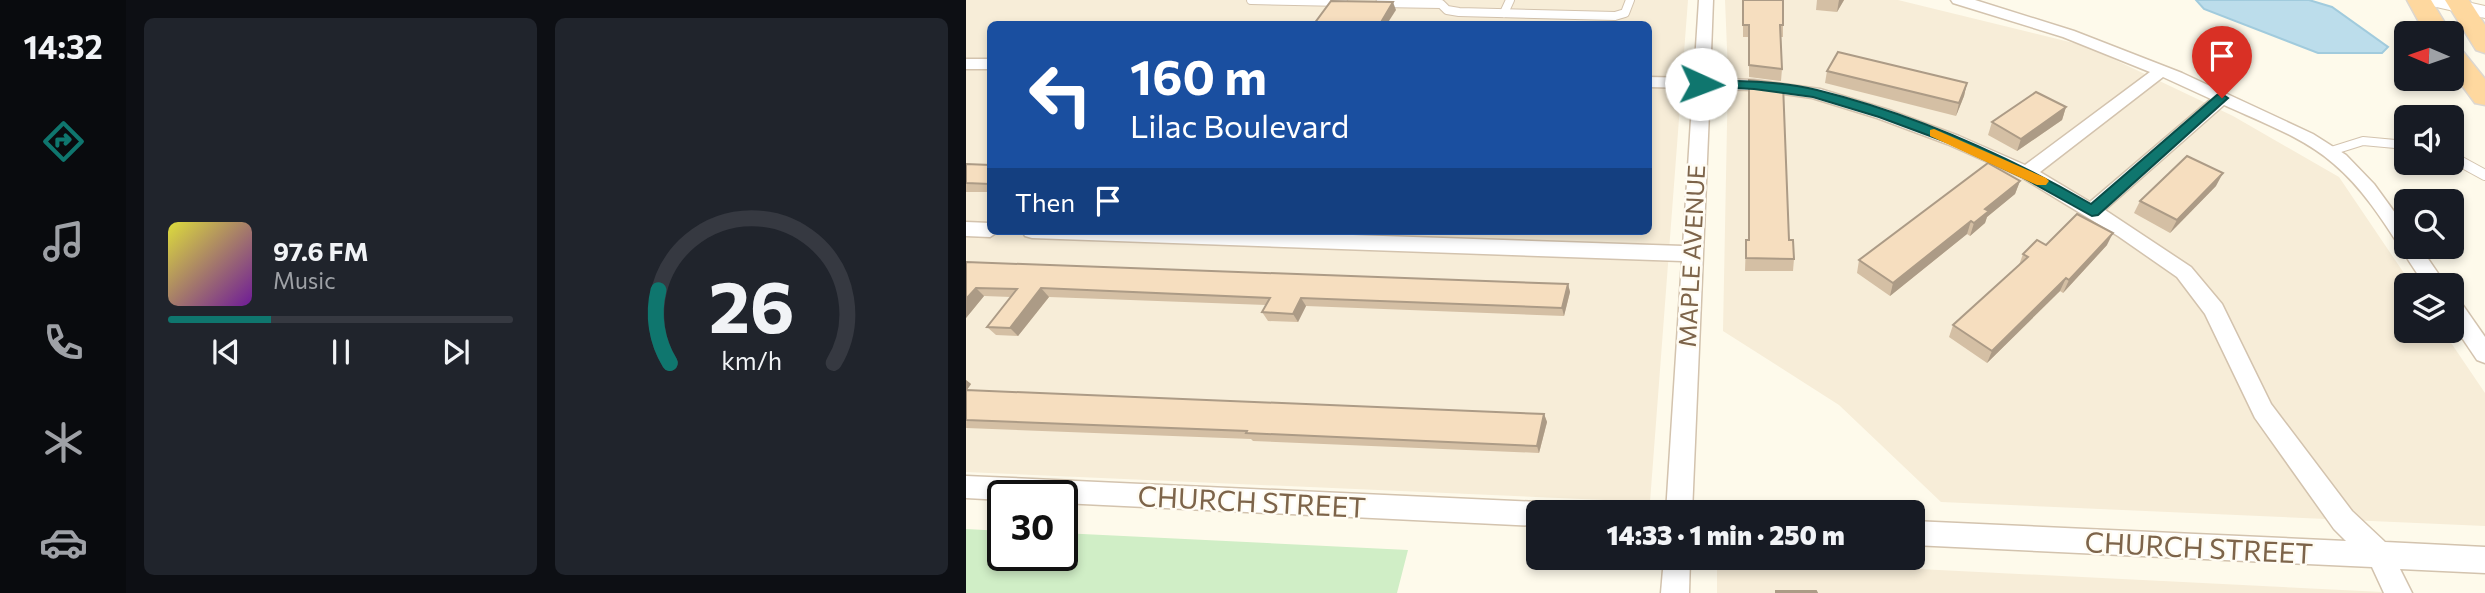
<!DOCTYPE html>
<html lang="en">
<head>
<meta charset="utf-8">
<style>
	:root { --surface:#171b24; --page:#20242c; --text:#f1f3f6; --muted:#9ea1a6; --line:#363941; --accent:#0f766e }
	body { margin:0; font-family:Commissioner,sans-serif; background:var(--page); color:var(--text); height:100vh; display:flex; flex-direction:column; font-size:26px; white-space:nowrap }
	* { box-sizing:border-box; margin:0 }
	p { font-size:23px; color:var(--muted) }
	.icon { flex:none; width:38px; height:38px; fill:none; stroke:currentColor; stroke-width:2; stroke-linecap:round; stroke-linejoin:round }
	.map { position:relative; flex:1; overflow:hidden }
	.drawer { display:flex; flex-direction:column; gap:18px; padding:18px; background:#0d0f14; width:840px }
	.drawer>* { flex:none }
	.banner { position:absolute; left:21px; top:21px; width:665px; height:214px; border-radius:10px; box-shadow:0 4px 10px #0003; background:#1a4fa0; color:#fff; overflow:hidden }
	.needle { width:46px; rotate:272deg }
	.fabs { position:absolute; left:1428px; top:21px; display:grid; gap:14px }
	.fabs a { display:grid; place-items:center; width:70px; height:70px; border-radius:10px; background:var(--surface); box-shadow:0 4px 10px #0003; font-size:35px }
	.speed { position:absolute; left:21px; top:480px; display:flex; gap:14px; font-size:35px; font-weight:700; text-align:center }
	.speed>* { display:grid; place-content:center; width:91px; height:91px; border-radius:50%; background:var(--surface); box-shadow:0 4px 10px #0003; line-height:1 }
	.speed .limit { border:4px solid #111; border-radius:10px; background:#fff; color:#111 }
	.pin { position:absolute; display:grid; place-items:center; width:60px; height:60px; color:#fff; margin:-72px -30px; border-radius:50% 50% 50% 0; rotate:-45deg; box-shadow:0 0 7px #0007 }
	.pin .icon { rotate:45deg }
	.me { position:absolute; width:77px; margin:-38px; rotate:92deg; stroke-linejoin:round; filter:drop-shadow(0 0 5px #0008) }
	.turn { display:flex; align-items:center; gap:24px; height:147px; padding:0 28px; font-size:32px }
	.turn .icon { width:91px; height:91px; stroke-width:2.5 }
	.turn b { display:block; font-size:49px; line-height:60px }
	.then { display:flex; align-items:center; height:66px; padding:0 28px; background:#0003; gap:14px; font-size:26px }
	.drawer .tile { flex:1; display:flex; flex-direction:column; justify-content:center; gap:10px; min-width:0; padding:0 24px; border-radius:10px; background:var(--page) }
	.drawer .dial { align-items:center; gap:0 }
	.dial svg { height:182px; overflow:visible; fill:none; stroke:var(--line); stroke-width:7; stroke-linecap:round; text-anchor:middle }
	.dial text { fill:var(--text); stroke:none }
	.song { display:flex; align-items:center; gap:21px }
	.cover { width:84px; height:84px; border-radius:10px; background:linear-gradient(135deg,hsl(60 70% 55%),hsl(280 70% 35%)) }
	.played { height:7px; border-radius:4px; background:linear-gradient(90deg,var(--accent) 30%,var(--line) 30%) }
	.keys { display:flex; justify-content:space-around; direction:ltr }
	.drawer .tiles { flex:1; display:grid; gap:18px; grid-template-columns:repeat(2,1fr) }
	.trip { position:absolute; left:560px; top:500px; width:399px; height:70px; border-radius:10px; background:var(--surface); box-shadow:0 4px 10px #0003; font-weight:800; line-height:70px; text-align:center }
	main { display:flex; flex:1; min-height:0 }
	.tabs { display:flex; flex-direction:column; width:126px; justify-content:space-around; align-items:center; background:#090b0e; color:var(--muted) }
	.tabs .icon { width:49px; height:49px }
	.tabs .current { color:var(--accent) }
	.tabs b { font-size:32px; color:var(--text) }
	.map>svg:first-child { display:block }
	.residential { fill:#f7edd8; fill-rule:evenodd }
	.green { fill:#d0eec6 }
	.water { fill:#bcddeb; stroke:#a1cbdd; stroke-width:2 }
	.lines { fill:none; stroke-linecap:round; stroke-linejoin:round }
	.service-far1-casing { stroke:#d3c3ae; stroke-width:10 }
	.service-casing { stroke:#d3c3ae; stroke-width:12 }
	.minor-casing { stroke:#d3c3ae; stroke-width:3 }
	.secondary-casing { stroke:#d6c5ab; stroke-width:2 }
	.trunk-casing { stroke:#ddd7d0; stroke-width:3 }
	.service-far1 { stroke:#fff; stroke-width:8 }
	.service { stroke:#fff; stroke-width:10 }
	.minor { fill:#fff; fill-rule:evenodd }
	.secondary { fill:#fff; fill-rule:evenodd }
	.trunk { fill:#fed89f; fill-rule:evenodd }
	.wall { fill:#d4bfa4 }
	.shaded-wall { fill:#ac9b86 }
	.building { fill:#f6debf; stroke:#ac9b86; stroke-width:2 }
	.route { fill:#0f766e; stroke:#0a4d48; stroke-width:2 }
	.slow { fill:#f59e0b }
	.labels { text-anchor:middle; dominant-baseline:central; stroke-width:5; stroke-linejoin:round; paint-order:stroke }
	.street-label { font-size:24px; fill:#7d644a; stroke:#fffcf3 }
	.near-street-label { font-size:28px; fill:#7d644a; stroke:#fffcf3 }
</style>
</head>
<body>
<main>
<nav class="tabs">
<b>14:32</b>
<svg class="icon current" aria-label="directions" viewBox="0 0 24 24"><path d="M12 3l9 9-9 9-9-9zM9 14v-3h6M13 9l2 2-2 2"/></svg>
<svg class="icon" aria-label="music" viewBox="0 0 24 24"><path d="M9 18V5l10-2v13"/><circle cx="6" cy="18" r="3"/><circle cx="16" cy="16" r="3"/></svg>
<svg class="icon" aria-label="phone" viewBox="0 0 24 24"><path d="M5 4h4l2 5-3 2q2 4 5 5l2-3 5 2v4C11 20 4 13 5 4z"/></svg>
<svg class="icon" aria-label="climate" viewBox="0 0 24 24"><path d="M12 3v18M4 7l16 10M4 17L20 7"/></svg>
<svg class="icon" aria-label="car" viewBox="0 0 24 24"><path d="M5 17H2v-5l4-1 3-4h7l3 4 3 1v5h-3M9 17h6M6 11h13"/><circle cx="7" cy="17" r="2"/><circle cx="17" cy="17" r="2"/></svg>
</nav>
<section class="drawer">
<div class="tiles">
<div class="tile">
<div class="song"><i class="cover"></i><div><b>97.6 FM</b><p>Music</p></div></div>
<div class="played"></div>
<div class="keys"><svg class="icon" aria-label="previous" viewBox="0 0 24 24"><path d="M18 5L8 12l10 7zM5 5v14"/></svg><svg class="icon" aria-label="pause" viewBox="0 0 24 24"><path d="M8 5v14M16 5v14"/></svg><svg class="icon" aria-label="next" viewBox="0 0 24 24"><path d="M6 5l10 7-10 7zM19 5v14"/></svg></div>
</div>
<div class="tile dial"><svg viewBox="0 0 100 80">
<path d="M14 69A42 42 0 1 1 86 69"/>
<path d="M14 69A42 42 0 0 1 9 37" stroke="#0f766e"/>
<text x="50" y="56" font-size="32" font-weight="700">26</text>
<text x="50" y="72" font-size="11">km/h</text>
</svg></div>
</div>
</section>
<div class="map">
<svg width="1519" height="593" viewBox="0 0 1519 593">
	<rect width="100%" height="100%" fill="#fefaeb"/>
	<!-- residential -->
	<g class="residential">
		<path d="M0,0H722L684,502L0,472ZM24,24H682V231H24Z"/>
		<polygon points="759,0 932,0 1120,46 1267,116 1373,177 1446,285 1440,285 1440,331 1477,331 1519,393 1519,526 975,502 873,405 757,331 762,73"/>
		<polygon points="751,559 1437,593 751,593"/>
	</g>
	<!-- green -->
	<polygon class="green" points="0,529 37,531 37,555 96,555 96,533 442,550 431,593 0,593"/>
	<!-- water -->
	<polygon class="water" points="1230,0 1343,0 1366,7 1422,47 1416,53 1352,53 1238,9"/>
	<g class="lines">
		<!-- service-far1 casing -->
		<g class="service-far1-casing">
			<g id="service-far1">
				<polyline points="285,0 377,2"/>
				<polyline points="414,3 475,4 481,10 493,12 649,16 659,13 664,0"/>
				<polyline points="538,13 544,0"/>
				<polyline points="1362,152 1397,141 1440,145"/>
			</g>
		</g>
		<!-- service casing -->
		<g class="service-casing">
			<polyline id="service" points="1486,157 1519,175"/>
		</g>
		<!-- minor casing -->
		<g class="minor-casing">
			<g id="minor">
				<path d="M733,0H747L744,79L788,80L854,89L923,110L993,136L1059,165L1184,72L1097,37L987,3L985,0H1009L1108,31L1216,73L1347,134L1380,155L1408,184L1440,228V247H1454L1480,285H1459C1431,245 1406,196 1368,164C1337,137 1295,122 1258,105L1139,210L1225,267L1256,304L1305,404L1386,511L1419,542L1519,547V573L1434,569L1446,593H1418L1406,567L947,545V521L1380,541L1368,529L1289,418L1239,314L1211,277L1152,236L1055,177L981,144L911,118L846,98L788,90L744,89L726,513H700L716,261L66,238L59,236L56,231H266L717,246L727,88L682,87V77L728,78ZM1197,77L1245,99L1124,202L1074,172Z"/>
				<rect x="0" y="59" width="24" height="10"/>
				<polygon points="0,222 24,223 24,231 33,231 24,237 0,236"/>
				<polygon points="1486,299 1494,301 1519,337 1519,363 1511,360 1486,323"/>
				<polygon points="0,476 572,502 581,506 584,513 572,513 572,526 96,503 96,495 37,495 37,500 0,498"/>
				<polygon points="698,558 724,558 723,593 695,593"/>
			</g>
		</g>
		<!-- secondary casing -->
		<g class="secondary-casing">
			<polygon id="secondary" points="1454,0 1492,0 1519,6 1519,18 1457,4"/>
		</g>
		<!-- trunk casing -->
		<g class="trunk-casing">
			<g id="trunk">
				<polygon points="1441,0 1465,0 1485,33 1459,33"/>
				<polygon points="1479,0 1503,0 1519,25 1519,53 1510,50"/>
				<polygon points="1486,47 1495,49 1519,79 1519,105 1509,103 1486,72"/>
			</g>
		</g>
		<!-- service-far1 -->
		<use href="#service-far1" class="service-far1"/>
		<!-- service -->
		<use href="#service" class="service"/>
		<!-- minor -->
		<use href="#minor" class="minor"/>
		<!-- secondary -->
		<use href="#secondary" class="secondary"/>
		<!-- trunk -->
		<use href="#trunk" class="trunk"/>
	</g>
	<!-- wall -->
	<g class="wall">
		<polygon points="777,0 817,25 817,37 815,37 816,69 815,81 783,77 783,37 777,37"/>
		<polygon points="851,0 878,0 871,12 850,10"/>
		<polygon points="861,71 1001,83 998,96 990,116 859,83"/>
		<polygon points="1100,107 1096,120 1051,151 1022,135 1026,122"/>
		<polygon points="0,164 24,165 24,192 0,192"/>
		<polygon points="1054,181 1049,194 1021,217 1019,223 1004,236 1001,234 924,296 891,273 893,260"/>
		<polygon points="1250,186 1204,233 1168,213 1174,201"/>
		<polygon points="780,240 823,240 828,259 827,271 779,271"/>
		<polygon points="1080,245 1141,245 1097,293 1094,291 1021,363 983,337 987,325 1053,265 1057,254"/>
		<polygon points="0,262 602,284 604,292 598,316 340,306 332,322 302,321 296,312 300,305 83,297 52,336 30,335 21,327 45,297 18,296 0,318"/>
		<polygon points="0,380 5,384 1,390 578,414 581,422 573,453 287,441 285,439 0,428"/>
	</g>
	<!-- shaded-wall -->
	<g class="shaded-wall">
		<polygon points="873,0 878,0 871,12"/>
		<polygon points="427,2 430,10 421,24 414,24"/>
		<polygon points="1001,83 998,96 990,116 993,103"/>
		<polygon points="1100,107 1096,120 1051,151 1055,139"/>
		<polygon points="1257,173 1250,186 1204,233 1211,220"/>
		<polygon points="1054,181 1049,194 1021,217 1019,223 1004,236 1008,223 1019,209"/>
		<polygon points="1005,221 1001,234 924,296 927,283"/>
		<polygon points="1147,233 1141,245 1097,293 1103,280"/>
		<polygon points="1100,278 1094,291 1021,363 1026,351"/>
		<polygon points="602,284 604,292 598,316 596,308"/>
		<polygon points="10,288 18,296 0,318 0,299"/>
		<polygon points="75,288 83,297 52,336 44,328"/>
		<polygon points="335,298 340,306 332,322 327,314"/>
		<polygon points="0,380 5,384 0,391"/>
		<polygon points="578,414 581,422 573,453 571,446"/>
	</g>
	<!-- building -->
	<g class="building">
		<polygon points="777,0 817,0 817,25 814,25 816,69 783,65 783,25 777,25"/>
		<polygon points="365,1 427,2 414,24 348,24"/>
		<polygon points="872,52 1001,83 993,103 861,71"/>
		<polygon points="783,80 817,84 823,240 827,240 828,259 780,258 780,240 783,240"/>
		<polygon points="1070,92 1100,107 1055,139 1026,122"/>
		<polygon points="1221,156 1257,173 1211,220 1174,201"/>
		<polygon points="1022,163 1054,181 1019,209 1023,211 1008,223 1005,221 927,283 893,260"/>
		<polygon points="0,164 24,165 24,184 0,183"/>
		<polygon points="1111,214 1147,233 1103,280 1100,278 1026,351 987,325 1062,257 1057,254 1071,240 1080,245"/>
		<polygon points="0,262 602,284 596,308 335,298 327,314 296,312 304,298 75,288 44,328 21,327 51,289 10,288 0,299"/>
		<polygon points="0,390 578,414 571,446 280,433 281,431 0,420"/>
		<polygon points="810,591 850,591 851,593 810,593"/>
	</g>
	<!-- route -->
	<path class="route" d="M735,80C773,81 814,81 851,90C948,114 1040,155 1125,204L1251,95L1256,94L1262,98L1132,215L1126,216L1056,177L983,143L913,117L847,97L788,89L730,86L729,84Z"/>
	<!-- slow -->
	<polygon class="slow" points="968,129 1080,178 1083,181 1080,185 1071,185 964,136 964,130"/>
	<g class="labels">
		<!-- street labels -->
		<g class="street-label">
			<text transform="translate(725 256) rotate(-87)">MAPLE AVENUE</text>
		</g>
		<!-- near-street labels -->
		<g class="near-street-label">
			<text transform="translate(286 501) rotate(3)">CHURCH STREET</text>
			<text transform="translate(1233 547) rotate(3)">CHURCH STREET</text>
		</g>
	</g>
</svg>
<div class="fabs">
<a><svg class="needle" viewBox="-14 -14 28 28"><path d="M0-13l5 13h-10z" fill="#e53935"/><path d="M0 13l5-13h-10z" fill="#9ea1a6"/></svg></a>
<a><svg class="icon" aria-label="sound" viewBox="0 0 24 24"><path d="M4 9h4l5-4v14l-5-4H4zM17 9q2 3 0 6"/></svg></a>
<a><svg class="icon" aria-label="search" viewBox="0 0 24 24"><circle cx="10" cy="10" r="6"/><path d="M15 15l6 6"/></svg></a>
<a><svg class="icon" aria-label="layers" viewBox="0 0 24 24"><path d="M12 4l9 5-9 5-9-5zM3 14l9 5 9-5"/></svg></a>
</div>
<div class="speed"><div class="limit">30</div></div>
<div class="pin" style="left:1256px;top:98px;background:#d93025"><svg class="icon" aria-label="arrive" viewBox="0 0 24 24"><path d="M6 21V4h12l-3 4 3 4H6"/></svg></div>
<svg class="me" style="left:735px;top:84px" viewBox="-20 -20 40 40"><circle r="19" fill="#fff"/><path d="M0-13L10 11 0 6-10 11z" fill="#0f766e"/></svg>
<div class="trip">14:33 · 1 min · 250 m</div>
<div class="banner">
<div class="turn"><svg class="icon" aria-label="left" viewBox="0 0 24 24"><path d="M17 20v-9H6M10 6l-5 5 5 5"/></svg><div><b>160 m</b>Lilac Boulevard</div></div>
<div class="then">Then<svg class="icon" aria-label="arrive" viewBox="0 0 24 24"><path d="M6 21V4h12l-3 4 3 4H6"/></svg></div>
</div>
</div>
</main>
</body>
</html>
